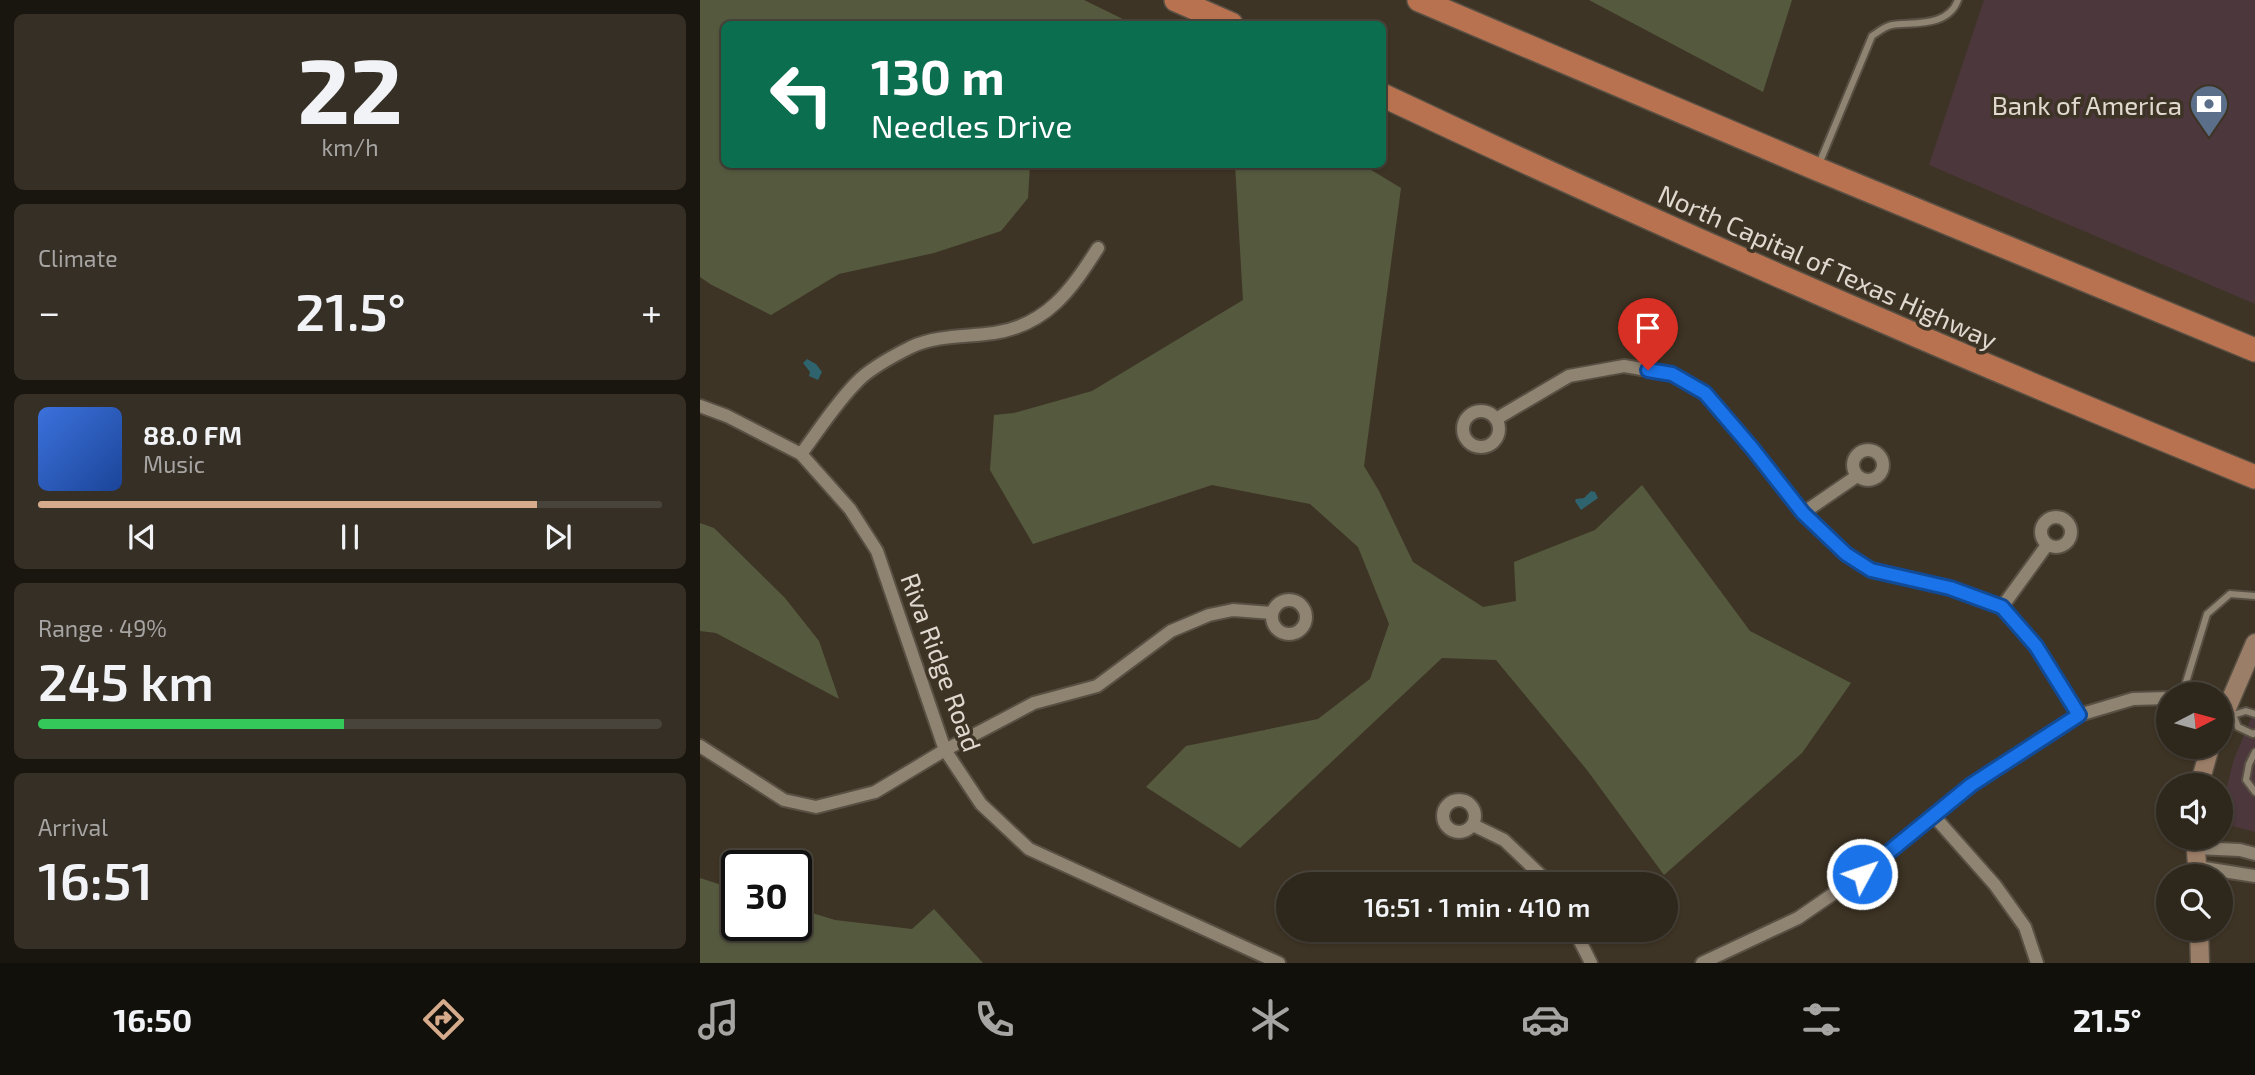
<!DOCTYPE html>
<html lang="en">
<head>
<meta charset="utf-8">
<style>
	:root { --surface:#2e271c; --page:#362f25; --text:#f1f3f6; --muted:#a7a5a3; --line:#49443b; --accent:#d6ab8b }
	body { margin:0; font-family:"Exo 2",sans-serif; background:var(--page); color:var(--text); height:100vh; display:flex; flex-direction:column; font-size:26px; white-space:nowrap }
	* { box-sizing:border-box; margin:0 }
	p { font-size:23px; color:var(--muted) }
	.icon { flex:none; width:38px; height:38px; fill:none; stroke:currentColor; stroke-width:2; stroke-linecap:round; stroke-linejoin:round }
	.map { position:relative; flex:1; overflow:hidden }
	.sheet { display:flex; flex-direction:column; gap:14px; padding:14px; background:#19150f; width:700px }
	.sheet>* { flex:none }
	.top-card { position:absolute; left:21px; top:21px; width:665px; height:147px; border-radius:10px; box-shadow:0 2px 5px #0004,0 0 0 2px var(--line); background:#0b6e4f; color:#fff; overflow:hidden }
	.needle { width:46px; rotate:84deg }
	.fabs { position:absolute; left:1456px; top:682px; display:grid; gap:14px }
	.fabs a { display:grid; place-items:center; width:77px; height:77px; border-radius:50%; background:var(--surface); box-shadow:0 2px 5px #0004,0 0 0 2px var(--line); font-size:35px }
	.speed { position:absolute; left:21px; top:850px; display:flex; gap:14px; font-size:35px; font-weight:700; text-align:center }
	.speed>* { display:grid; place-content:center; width:91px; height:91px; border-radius:50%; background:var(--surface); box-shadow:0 2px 5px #0004,0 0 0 2px var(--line); line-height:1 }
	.speed .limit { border:4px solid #111; border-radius:10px; background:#fff; color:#111 }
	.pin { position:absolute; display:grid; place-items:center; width:60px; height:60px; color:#fff; margin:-72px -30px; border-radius:50% 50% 50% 0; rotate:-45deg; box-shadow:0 0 7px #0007 }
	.pin .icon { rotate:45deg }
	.me { position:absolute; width:77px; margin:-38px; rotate:50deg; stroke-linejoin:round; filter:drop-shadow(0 0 5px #0008) }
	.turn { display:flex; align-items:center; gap:24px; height:147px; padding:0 35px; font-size:32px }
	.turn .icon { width:91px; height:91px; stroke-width:2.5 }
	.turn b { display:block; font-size:49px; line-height:60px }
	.big { font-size:52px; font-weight:600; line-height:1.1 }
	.sheet .widget { flex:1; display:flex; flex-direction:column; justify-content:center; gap:10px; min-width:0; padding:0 24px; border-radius:10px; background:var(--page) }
	.sheet .dial { align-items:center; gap:0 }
	.dial b { font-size:91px; line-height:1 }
	.song { display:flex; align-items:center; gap:21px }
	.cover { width:84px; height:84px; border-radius:10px; background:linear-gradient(135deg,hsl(220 70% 55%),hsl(220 70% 35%)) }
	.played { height:7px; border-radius:4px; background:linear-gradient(90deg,var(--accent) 80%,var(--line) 80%) }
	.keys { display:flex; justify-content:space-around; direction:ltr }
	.heat { display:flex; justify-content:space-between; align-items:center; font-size:38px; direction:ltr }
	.charge { height:10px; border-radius:5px; background:linear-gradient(90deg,#34c759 49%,var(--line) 0) }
	.trip { position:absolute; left:576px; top:872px; width:402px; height:70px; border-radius:35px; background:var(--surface); box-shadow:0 2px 5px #0004,0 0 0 2px var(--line); font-weight:600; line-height:70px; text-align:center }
	.dock { display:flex; height:112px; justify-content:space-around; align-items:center; background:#12100b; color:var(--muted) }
	.dock .icon { width:49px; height:49px }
	.dock .on { color:var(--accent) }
	.dock b { font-size:32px; color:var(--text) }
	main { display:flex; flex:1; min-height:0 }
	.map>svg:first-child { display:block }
	.commercial { fill:#4b373c }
	.green { fill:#555a3f }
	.water { fill:#2f636e }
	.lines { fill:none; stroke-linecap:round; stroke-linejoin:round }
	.lane-casing { stroke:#595044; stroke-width:10 }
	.street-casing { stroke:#595044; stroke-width:16 }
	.secondary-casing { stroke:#595044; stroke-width:21 }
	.highway-casing { stroke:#595044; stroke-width:26 }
	.lane { stroke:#8f8372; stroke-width:6 }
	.street { stroke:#8f8372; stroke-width:12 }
	.secondary { stroke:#9b7e68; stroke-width:18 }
	.highway { stroke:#b8724f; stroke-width:23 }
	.route-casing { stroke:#114b97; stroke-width:18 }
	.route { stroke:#1a73e8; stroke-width:12 }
	.labels { text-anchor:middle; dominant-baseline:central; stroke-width:7; stroke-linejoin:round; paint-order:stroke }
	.poi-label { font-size:26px; fill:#e0d9d0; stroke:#3e3425; text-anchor:end }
	.street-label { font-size:26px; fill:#e0d9d0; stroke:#3e3425 }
</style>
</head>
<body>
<main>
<section class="sheet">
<div class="widget dial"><b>22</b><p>km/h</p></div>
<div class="widget"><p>Climate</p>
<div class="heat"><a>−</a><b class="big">21.5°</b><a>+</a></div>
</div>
<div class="widget">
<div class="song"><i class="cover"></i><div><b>88.0 FM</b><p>Music</p></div></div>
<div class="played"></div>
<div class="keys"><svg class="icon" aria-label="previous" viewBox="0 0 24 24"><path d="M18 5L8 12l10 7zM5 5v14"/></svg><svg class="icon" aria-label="pause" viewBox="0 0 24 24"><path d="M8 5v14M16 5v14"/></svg><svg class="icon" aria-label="next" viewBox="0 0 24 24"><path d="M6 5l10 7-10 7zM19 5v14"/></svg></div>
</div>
<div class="widget"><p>Range · 49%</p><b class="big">245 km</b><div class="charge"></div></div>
<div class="widget"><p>Arrival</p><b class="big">16:51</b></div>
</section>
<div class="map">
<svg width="1555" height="963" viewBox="0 0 1555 963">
	<rect width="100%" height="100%" fill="#3e3425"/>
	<!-- commercial -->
	<g class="commercial">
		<polygon points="1284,0 1555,0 1555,304 1229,165"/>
		<polygon points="1555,709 1555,832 1521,823 1521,810 1534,759"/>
	</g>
	<!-- green -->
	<g class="green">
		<polygon points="0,0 384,0 433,24 24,24 24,164 330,165 328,198 301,231 234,253 139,274 71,315 10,284 0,277"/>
		<polygon points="889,0 1092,0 1063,92"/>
		<polygon points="535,165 663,165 701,188 664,466 679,491 713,562 783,607 816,601 814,562 895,530 942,485 1050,631 1151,683 1102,753 964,875 887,770 796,660 742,658 540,848 446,787 486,746 618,719 670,679 689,624 658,547 610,504 512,485 333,544 290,470 294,415 314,413 392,391 543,300"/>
		<polygon points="0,523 14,528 85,598 119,641 139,699 16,633 0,631"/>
		<polygon points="0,878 37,890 37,926 96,926 96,908 135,920 212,929 234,909 283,963 0,963"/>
	</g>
	<!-- water -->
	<g class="water">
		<polygon points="107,359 116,364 122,372 118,380 109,376 110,372 103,363"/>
		<polygon points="891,491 895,492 898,498 881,510 875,501 876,499 884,498"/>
	</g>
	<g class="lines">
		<!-- lane casing -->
		<g class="lane-casing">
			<g id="lane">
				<path d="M1119,164L1172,36C1178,32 1185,26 1192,25C1215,22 1248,27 1258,0"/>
				<polyline points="1482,695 1507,614 1530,594 1555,596"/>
				<polyline points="1529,713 1533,715 1538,727 1553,734 1555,733"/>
				<polyline points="1533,715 1546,711 1555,714"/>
				<polyline points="1555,752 1549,764 1546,780 1555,792"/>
			</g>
		</g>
		<!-- street casing -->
		<g class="street-casing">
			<g id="street">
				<polyline points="0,406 27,416 101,454 150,509 177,551 245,750 281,804 329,849 579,963"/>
				<circle cx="781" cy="429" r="18"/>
				<polyline points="796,419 869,376 924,366 972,374 1005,393 1052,448 1103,513 1146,554 1171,570 1250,588 1302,607 1336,646 1379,715"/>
				<circle cx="1168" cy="465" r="15"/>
				<path d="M101,454C119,430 136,403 157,382C170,368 193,356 211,347C237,335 266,337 294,333C347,325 371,290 398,248"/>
				<polyline points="1103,513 1157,476"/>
				<circle cx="1356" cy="532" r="15"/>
				<circle cx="589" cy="617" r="17"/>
				<polyline points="1302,607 1347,545"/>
				<polyline points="0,746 84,800 116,807 175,792 245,750 334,703 397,686 471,631 509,615 533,610 572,613"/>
				<circle cx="759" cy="816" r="16"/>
				<polyline points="1233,815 1295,885 1325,927 1337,963"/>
				<polyline points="773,825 804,840 850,884"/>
				<polyline points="1496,848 1540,850 1555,854"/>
				<polyline points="1498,867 1555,876"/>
				<polyline points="874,929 891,963"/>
				<polyline points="1002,963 1098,918 1162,874 1271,785 1379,715 1433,699 1468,698"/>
			</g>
		</g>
		<!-- secondary casing -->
		<g class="secondary-casing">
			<g id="secondary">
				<polyline points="1521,722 1555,643"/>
				<polyline points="1499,786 1510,747"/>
				<polyline points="1495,838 1498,877"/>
				<polyline points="1499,929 1500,963"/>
			</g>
		</g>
		<!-- highway casing -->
		<g class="highway-casing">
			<g id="highway">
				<polyline points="476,0 531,24"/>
				<polyline points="719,0 1117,169 1555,350"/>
				<path d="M682,95C970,231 1261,357 1555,477"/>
			</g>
		</g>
		<!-- lane -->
		<use href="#lane" class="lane"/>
		<!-- street -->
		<use href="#street" class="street"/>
		<!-- secondary -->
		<use href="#secondary" class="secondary"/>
		<!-- highway -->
		<use href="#highway" class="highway"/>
	</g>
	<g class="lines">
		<!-- route casing -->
		<g class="route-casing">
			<polyline id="route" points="948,370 972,374 1005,393 1052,448 1103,513 1146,554 1171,570 1250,588 1302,607 1336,646 1379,715 1271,785 1162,874"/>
		</g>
		<!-- route -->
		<use href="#route" class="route"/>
	</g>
	<!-- icons -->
	<defs>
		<g id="bank-pin" transform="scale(2.0125)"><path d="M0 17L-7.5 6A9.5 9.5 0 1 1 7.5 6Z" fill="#5c6f8a" stroke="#3e3425"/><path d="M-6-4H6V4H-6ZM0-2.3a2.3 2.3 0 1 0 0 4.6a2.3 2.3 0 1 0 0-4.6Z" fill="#fff"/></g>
	</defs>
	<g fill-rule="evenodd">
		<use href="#bank-pin" x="1509" y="104"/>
	</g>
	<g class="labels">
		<!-- poi labels -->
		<g class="poi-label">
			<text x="1482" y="104">Bank of America</text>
		</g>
		<!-- street labels -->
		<g class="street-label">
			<text transform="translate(1128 266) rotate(24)">North Capital of Texas Highway</text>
			<text transform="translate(242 662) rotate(70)">Riva Ridge Road</text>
		</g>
	</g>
</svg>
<div class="fabs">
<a><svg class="needle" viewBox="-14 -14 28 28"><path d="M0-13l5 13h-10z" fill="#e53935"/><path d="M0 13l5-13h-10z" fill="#a7a5a3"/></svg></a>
<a><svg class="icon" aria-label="sound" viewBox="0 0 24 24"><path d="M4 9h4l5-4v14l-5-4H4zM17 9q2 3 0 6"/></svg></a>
<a><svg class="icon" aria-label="search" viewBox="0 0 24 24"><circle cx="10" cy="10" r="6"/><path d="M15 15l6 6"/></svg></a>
</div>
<div class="speed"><div class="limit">30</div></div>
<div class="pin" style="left:948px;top:370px;background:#d93025"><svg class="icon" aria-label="arrive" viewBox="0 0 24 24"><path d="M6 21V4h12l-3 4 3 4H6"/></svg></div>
<svg class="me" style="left:1162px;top:874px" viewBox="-20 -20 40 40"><circle r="17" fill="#1a73e8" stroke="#fff" stroke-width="3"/><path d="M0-11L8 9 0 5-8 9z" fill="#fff"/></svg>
<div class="trip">16:51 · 1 min · 410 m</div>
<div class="top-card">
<div class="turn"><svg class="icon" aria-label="left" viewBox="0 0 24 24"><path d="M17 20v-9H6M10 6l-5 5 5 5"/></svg><div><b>130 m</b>Needles Drive</div></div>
</div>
</div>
</main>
<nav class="dock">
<b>16:50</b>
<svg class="icon on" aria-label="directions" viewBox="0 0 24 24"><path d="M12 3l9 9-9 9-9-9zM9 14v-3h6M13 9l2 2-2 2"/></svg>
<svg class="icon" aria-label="music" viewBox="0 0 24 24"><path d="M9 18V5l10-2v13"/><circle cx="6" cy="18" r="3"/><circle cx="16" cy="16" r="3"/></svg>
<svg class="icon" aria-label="phone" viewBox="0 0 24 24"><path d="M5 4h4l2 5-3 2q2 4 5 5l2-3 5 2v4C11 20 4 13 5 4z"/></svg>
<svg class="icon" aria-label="climate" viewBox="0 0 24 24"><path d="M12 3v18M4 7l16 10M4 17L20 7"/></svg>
<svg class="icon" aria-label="car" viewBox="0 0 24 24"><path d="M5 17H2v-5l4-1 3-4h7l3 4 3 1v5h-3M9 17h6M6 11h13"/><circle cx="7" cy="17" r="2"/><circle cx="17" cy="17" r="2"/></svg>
<svg class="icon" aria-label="filters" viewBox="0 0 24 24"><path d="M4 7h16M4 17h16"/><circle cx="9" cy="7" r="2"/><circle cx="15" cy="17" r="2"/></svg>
<b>21.5°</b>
</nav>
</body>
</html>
